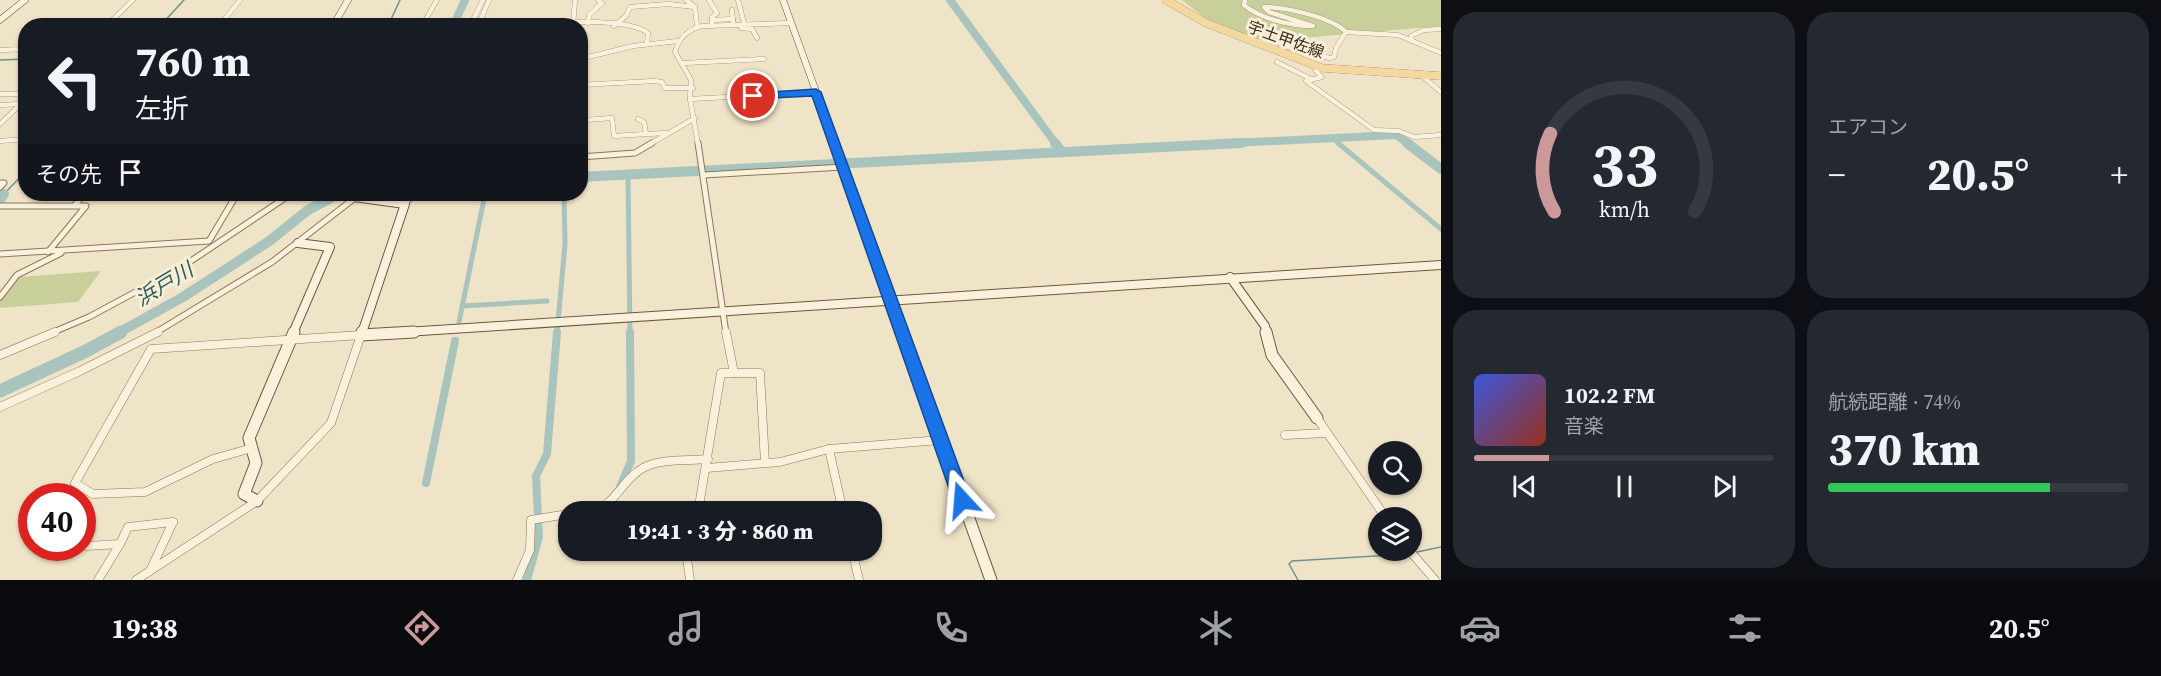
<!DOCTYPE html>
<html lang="ja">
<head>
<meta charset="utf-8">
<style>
	:root { --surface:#171b24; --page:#242831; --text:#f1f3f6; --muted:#9ea1a6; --line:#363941; --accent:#cc999b }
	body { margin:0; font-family:"Source Serif 4","Noto Sans JP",serif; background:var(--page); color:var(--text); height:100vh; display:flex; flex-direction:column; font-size:22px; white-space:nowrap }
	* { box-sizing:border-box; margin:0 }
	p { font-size:20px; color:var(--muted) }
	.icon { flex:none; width:33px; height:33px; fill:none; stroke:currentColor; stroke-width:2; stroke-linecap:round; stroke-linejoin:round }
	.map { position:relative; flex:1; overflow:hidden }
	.sheet { display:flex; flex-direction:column; gap:12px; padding:12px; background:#0d0f14; width:720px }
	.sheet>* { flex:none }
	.banner { position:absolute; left:18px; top:18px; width:570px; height:183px; border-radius:24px; box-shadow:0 2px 4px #0004; background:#171b24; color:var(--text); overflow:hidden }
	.fabs { position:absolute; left:1368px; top:441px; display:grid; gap:12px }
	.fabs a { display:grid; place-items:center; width:54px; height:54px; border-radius:50%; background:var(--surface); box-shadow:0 2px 4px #0004; font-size:30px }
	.speed { position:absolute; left:18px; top:483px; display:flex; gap:12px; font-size:30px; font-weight:700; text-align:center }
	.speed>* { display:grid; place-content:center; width:78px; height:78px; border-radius:50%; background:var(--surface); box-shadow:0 2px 4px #0004; line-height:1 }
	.speed .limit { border:9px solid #d22; background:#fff; color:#111 }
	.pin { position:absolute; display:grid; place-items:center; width:51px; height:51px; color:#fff; margin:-26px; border:3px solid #fff; border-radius:50%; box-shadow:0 2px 6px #0007 }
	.me { position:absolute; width:66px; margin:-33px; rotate:341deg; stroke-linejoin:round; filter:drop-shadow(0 0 4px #0008) }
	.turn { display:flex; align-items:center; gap:21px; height:126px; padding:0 18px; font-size:27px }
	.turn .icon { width:78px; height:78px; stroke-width:2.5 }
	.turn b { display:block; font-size:42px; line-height:51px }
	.then { display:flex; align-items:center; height:57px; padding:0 18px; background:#0003; gap:12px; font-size:22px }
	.big { font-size:45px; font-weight:800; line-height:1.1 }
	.sheet .tile { flex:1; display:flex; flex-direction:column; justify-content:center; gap:9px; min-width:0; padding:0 21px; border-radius:24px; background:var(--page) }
	.sheet .dial { align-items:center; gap:0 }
	.dial svg { height:156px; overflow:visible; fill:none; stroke:var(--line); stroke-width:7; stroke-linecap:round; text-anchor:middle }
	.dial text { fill:var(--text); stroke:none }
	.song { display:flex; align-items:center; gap:18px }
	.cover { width:72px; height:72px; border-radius:9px; background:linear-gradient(135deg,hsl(230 70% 55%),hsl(10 70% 35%)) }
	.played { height:6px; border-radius:3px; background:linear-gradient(90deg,var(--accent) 25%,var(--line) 25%) }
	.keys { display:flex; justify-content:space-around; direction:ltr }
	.heat { display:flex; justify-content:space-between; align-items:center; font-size:33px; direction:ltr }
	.charge { height:9px; border-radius:4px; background:linear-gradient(90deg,#34c759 74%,var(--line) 0) }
	.sheet .tiles { flex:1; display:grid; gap:12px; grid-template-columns:repeat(2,1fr) }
	.trip { position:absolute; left:558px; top:501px; width:324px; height:60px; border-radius:24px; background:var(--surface); box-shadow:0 2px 4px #0004; font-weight:800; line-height:60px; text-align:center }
	.dock { display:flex; height:96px; justify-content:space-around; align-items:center; background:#090b0e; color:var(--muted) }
	.dock .icon { width:42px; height:42px }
	.dock .active { color:var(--accent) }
	.dock b { font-size:27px; color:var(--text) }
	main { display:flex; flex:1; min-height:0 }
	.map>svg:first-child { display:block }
	.green { fill:#c9cf9b }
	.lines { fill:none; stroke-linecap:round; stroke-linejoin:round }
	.stream { stroke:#6f938a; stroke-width:1.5 }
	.canal-far2 { stroke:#a9c4bc; stroke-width:4.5 }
	.canal-far1 { stroke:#a9c4bc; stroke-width:5 }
	.canal { stroke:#a9c4bc; stroke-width:8 }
	.river-far2 { stroke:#a9c4bc; stroke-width:8 }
	.river-far1 { stroke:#a9c4bc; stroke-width:10 }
	.river { stroke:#a9c4bc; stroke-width:13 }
	.street-far2-casing { stroke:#8d765c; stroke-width:5 }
	.street-far1-casing { stroke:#8d765c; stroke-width:7 }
	.street-casing { stroke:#8d765c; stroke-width:9 }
	.secondary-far2-casing { stroke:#6f573f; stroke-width:7 }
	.secondary-far1-casing { stroke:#6f573f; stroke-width:10 }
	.secondary-casing { stroke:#6f573f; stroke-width:13 }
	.primary-casing { stroke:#5b4430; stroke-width:8 }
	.street-far2 { stroke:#faf1dc; stroke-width:4.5 }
	.street-far1 { stroke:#faf1dc; stroke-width:5 }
	.street { stroke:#faf1dc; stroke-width:8 }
	.secondary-far2 { stroke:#faf1dc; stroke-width:6 }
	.secondary-far1 { stroke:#faf1dc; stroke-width:8 }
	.secondary { stroke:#faf1dc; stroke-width:11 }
	.primary { stroke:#f3d9a0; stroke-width:8 }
	.route { fill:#1a73e8; stroke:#114b97; stroke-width:1.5 }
	.labels { text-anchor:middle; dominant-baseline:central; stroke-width:6; stroke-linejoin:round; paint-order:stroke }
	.far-street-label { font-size:16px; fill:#3d2e20; stroke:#f7eed8 }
	.water-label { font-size:21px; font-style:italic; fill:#2f5d5a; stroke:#f7eed8 }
</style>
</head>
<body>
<main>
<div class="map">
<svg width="1441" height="580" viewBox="0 0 1441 580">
	<rect width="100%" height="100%" fill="#f0e4c8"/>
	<!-- green -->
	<g class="green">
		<polygon points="1182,0 1441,0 1441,26 1257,42 1210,22"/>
		<polygon points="101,271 78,302 0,308 0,301 18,277"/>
	</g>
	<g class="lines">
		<!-- stream -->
		<g class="stream">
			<polyline points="160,26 184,0"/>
			<polyline points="388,26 400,0"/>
			<polyline points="0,60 26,59"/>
			<polyline points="4,194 26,171"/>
			<polyline points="1417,552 1441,547"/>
			<polyline points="1298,580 1289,564 1292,561 1409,554"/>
		</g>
		<!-- canal-far2 -->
		<polyline class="canal-far2" points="1332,138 1340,144"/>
		<!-- canal-far1 -->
		<g class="canal-far1">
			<polyline points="1338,143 1441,229"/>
			<polyline points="628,175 630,333"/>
			<polyline points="462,306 547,301"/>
			<polyline points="459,322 485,194"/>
			<polyline points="557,333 565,244 564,194"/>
		</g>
		<!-- canal -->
		<g class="canal">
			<polyline points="426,483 455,341"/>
			<polyline points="620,487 631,461 630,332"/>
			<polyline points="527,580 539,537 536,476 547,454 557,332"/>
		</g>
		<!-- river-far2 -->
		<g class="river-far2">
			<polyline points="950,0 1056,144"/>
			<polyline points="453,26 465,0"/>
			<polyline points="1212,144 1396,135 1409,144"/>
		</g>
		<!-- river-far1 -->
		<g class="river-far1">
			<polyline points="1055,143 1061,151"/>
			<polyline points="1407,143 1441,169"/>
			<polyline points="580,177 1242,143"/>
			<polyline points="0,200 4,194"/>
			<polyline points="118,333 183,297 268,242 308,210 338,194"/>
		</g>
		<!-- river -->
		<polyline class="river" points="0,391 86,351 121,332"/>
		<!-- street-far2 casing -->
		<g class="street-far2-casing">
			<g id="street-far2">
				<polyline points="686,0 695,7 697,26"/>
				<polyline points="709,0 717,13 712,17 712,26"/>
				<polyline points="738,0 744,23"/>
				<path d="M1245,0L1244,5C1261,19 1291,26 1313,26L1269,12L1264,7C1285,7 1331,17 1346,32L1398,35L1441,53"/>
				<polyline points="732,10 733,22"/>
				<polyline points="712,20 733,19"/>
				<polyline points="588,23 589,15 602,3 598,0"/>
				<polyline points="573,25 575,0"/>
				<polyline points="106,26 133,0"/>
				<polyline points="219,26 240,0"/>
				<polyline points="422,26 437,0"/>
				<polyline points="470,26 483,0"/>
				<polyline points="478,26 489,0"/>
				<path d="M495,26C529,25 623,14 648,33L647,44"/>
				<polyline points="614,26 626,16 630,7 668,4 695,7"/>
				<polyline points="741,28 752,29 757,38"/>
				<polyline points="1412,41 1411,36 1424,30 1441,29"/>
				<polyline points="1260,44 1271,40 1301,52 1330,58 1334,57 1336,48 1346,32"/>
				<polyline points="0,50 26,49"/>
				<polyline points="580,59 633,46 678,41"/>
				<polyline points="1277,62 1311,79"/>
				<polyline points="684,63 764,59"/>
				<polyline points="1318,66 1316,71 1322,77 1306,81 1374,130 1399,131 1414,137 1441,135"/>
				<polyline points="1421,75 1441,92"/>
				<polyline points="580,85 654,81 662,82 665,88 693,88"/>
				<polyline points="0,94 26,94"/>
				<polyline points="690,99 816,92"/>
				<polyline points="0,105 20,104"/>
				<polyline points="638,119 644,122 646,134 668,133"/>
				<polyline points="585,120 612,118 614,136 646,134"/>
				<polyline points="0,124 26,99"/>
				<polyline points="0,141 26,139"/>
				<polyline points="650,144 695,118"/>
				<path d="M698,144L690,99L691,80L675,52C679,38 687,30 702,26L791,23"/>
			</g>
		</g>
		<!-- street-far1 casing -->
		<g class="street-far1-casing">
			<g id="street-far1">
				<polyline points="698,143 726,333"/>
				<polyline points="580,157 635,153 652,143"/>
				<polyline points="704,175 843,167"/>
				<polyline points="0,183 4,183 0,187"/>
				<polyline points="405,204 413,194"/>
				<polyline points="75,205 84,194"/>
				<polyline points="0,206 86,206 48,252"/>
				<polyline points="0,254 209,241 237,194"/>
				<polyline points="0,297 17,275 61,253"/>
				<polyline points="51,333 89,317 182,267 291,194"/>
				<polyline points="155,333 272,262 360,194"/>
			</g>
		</g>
		<!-- street casing -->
		<g class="street-casing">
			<g id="street">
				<polyline points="726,332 734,373"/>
				<polyline points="0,355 55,332"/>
				<polyline points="0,407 80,371 158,332"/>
				<polyline points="1317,418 1386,518"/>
				<polyline points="1285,435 1326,433"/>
				<polyline points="829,449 843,512"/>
				<polyline points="707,468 780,462 829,449 940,440"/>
				<path d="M590,512C616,506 621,480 643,468C660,458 689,461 708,459"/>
				<polyline points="698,512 721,373 760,373 765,463"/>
				<polyline points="86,546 120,544 128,527 173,522"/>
				<polyline points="689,550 687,558 690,580"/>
				<polyline points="852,550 859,580"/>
				<polyline points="1409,550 1435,580"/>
				<polyline points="150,571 173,522"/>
				<polyline points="98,580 120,544"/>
				<polyline points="136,580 257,501 331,423 361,335 151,349 75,483 93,494 145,492 213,459 252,448"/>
				<polyline points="517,580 530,550 531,520 568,514"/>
			</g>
		</g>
		<!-- secondary-far2 casing -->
		<g class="secondary-far2-casing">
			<g id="secondary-far2">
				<polyline points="783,0 835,144"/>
				<polyline points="0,20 25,0"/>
				<polyline points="333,26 348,0"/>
			</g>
		</g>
		<!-- secondary-far1 casing -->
		<g class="secondary-far1-casing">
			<g id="secondary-far1">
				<polyline points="834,143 902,333"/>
				<polyline points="332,194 405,204 362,333"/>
				<polyline points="1230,277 1265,326 1267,333"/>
				<polyline points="293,333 330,247 298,243"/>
				<polyline points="390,333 1441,265"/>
			</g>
		</g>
		<!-- secondary casing -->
		<g class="secondary-casing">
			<g id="secondary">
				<polyline points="362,332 361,335 414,332"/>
				<polyline points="902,332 991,580"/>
				<polyline points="1266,332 1272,355 1317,418"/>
				<polyline points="257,501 244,494 256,463 249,438 294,332"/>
			</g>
		</g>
		<!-- primary casing -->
		<g class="primary-casing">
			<polyline id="primary" points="1166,0 1206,23 1322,68 1441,76"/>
		</g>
		<!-- street-far2 -->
		<use href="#street-far2" class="street-far2"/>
		<!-- street-far1 -->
		<use href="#street-far1" class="street-far1"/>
		<!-- street -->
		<use href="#street" class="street"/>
		<!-- secondary-far2 -->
		<use href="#secondary-far2" class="secondary-far2"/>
		<!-- secondary-far1 -->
		<use href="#secondary-far1" class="secondary-far1"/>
		<!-- secondary -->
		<use href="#secondary" class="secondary"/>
		<!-- primary -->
		<use href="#primary" class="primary"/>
	</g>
	<!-- route -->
	<polygon class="route" points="816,89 821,92 971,500 968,505 962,508 956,505 953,500 812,96 753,99 748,96 753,93"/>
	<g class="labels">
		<!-- far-street labels -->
		<g class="far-street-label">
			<text transform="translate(1286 39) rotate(20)">宇土甲佐線</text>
		</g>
		<!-- water labels -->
		<g class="water-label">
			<text transform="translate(164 284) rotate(-31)">浜戸川</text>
		</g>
	</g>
</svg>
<div class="fabs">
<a><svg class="icon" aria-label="search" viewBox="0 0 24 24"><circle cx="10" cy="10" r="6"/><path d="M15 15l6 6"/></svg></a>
<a><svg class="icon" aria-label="layers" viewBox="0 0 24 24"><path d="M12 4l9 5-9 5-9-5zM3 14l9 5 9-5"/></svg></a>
</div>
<div class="speed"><div class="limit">40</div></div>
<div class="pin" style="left:753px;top:96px;background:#d93025"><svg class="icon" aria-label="arrive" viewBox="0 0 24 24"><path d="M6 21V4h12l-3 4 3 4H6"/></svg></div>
<svg class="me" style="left:962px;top:500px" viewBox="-20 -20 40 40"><path d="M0-17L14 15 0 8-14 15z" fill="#1a73e8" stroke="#fff" stroke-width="4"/></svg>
<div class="trip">19:41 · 3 分 · 860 m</div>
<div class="banner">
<div class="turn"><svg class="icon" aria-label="left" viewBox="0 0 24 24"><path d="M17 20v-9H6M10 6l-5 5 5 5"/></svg><div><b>760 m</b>左折</div></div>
<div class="then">その先<svg class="icon" aria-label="arrive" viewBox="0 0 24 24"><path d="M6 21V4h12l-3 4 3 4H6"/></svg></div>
</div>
</div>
<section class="sheet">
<div class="tiles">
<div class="tile dial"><svg viewBox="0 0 100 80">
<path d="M14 69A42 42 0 1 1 86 69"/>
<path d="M14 69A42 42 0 0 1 12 29" stroke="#cc999b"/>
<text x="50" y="56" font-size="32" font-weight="700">33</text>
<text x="50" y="72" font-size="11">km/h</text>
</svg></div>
<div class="tile"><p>エアコン</p>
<div class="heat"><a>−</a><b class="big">20.5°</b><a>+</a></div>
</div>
<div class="tile">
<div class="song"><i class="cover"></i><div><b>102.2 FM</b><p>音楽</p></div></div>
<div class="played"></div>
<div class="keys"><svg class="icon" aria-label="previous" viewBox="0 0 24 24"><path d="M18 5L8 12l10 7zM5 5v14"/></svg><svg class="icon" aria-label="pause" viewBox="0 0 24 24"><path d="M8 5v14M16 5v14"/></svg><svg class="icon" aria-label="next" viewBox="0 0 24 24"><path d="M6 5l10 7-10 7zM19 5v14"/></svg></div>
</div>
<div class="tile"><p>航続距離 · 74%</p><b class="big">370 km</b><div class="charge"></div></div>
</div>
</section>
</main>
<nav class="dock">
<b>19:38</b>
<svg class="icon active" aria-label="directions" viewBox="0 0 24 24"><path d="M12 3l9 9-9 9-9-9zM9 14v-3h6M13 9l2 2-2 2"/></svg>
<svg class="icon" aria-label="music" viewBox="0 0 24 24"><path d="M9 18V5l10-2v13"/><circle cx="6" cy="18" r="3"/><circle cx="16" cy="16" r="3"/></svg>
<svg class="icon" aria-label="phone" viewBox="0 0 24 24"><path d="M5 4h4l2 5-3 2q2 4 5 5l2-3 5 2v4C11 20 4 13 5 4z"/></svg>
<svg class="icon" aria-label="climate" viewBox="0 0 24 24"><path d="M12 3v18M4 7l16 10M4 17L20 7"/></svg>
<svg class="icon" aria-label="car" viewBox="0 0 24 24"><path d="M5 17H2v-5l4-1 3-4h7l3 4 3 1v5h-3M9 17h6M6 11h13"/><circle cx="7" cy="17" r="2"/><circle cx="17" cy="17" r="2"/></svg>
<svg class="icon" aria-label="filters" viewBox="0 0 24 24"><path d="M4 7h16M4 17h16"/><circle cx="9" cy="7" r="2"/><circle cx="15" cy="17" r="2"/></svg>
<b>20.5°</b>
</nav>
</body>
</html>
